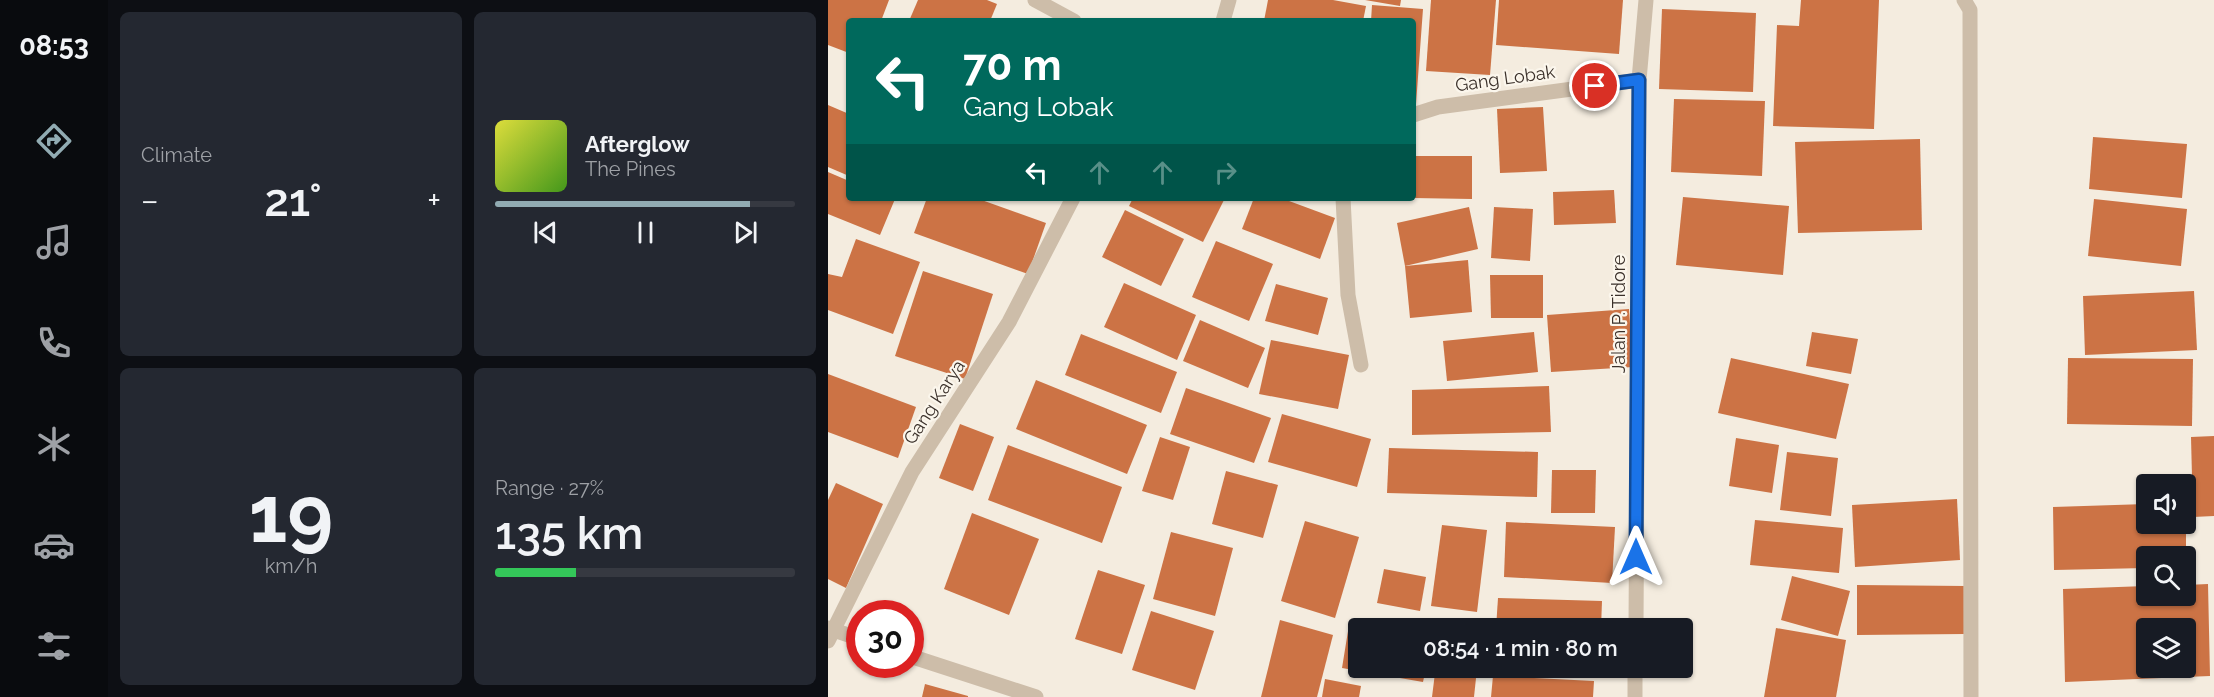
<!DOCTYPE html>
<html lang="en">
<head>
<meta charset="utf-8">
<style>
	:root { --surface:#171b24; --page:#242831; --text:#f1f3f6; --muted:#9ea1a6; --line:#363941; --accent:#91abb2 }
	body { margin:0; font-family:Raleway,sans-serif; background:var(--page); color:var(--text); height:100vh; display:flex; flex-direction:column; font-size:22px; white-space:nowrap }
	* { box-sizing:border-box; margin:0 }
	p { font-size:20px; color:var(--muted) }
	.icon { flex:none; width:33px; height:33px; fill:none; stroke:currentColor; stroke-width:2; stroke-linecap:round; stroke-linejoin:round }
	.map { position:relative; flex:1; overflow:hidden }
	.side { display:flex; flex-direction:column; gap:12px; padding:12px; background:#0d0f14; width:720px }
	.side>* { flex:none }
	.banner { position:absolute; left:18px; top:18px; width:570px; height:183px; border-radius:6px; box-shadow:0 2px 4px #0004; background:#00695c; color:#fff; overflow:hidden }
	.buttons { position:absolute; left:1308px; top:474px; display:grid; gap:12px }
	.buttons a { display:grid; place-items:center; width:60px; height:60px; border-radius:6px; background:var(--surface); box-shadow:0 2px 4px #0004; font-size:30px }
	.speed { position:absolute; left:18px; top:600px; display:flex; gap:12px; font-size:30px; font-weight:700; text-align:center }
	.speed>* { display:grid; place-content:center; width:78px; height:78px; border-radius:50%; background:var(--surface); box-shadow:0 2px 4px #0004; line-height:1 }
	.speed .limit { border:9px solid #d22; background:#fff; color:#111 }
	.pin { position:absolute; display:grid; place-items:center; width:51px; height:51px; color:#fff; margin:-26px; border:3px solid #fff; border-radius:50%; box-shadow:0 2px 6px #0007 }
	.me { position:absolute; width:66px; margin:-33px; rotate:0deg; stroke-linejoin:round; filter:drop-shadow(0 0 4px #0008) }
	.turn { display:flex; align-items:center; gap:21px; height:126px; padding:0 18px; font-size:27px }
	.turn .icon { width:78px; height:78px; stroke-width:2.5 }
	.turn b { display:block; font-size:42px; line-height:51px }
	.lanes { display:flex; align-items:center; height:57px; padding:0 18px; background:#0003; justify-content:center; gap:30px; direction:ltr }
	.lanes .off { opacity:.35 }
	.big { font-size:45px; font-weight:600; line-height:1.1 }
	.side .widget { flex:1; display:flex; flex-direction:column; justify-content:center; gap:9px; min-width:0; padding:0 21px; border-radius:9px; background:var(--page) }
	.side .dial { align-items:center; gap:0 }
	.dial b { font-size:78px; line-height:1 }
	.song { display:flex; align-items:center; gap:18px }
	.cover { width:72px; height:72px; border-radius:9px; background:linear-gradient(135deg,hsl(60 70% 55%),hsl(100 70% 35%)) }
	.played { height:6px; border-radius:3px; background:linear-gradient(90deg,var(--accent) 85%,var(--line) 85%) }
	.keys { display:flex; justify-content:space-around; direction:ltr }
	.heat { display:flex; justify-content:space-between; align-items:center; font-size:33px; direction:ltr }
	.charge { height:9px; border-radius:4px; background:linear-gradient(90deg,#34c759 27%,var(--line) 0) }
	.side .tiles { flex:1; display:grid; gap:12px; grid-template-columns:repeat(2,1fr) }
	.trip { position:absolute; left:520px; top:618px; width:345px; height:60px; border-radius:6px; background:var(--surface); box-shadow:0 2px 4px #0004; font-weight:600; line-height:60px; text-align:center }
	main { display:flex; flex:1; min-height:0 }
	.tab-bar { display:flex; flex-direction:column; width:108px; justify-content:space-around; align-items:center; background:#090b0e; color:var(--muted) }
	.tab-bar .icon { width:42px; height:42px }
	.tab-bar .on { color:var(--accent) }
	.tab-bar b { font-size:27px; color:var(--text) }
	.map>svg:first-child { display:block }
	.building { fill:#cc7345; fill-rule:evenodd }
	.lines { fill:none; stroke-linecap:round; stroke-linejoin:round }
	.minor { stroke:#cdbda9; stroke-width:15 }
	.route-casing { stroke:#114b97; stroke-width:15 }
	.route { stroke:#1a73e8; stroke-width:10 }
	.labels { text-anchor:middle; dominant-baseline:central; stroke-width:4.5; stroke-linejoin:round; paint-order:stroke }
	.street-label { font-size:18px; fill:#3a302a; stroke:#fbf6ec }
</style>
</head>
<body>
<main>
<nav class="tab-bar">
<b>08:53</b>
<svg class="icon on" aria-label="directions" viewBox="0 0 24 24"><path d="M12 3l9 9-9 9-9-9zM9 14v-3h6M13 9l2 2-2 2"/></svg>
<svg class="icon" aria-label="music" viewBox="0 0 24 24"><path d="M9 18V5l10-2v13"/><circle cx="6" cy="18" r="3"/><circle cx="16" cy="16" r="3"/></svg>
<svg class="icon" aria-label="phone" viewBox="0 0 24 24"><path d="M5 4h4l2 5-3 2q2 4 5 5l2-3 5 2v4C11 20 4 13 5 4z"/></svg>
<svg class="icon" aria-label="climate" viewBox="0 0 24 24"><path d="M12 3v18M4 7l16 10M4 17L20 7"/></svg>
<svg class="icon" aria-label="car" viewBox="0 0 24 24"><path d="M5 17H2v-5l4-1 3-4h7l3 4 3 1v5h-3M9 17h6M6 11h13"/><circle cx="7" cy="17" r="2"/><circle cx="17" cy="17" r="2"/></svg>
<svg class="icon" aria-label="filters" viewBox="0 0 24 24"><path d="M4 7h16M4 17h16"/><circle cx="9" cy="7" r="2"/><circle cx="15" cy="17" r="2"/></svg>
</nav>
<section class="side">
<div class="tiles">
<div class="widget"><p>Climate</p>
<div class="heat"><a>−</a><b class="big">21°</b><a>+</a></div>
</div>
<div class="widget">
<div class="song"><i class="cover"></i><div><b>Afterglow</b><p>The Pines</p></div></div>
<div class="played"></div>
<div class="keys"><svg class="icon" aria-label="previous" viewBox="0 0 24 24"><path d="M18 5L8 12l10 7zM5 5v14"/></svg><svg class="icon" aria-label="pause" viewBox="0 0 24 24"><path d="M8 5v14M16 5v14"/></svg><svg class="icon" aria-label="next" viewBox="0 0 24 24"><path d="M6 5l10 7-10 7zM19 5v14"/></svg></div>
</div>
<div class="widget dial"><b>19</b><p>km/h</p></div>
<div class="widget"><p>Range · 27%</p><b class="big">135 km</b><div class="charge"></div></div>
</div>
</section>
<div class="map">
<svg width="1386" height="697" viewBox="0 0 1386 697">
	<rect width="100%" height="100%" fill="#f4ecdf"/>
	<!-- building -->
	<g class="building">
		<polygon points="0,0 61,0 53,21 21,21 21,53 0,45"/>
		<polygon points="90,0 159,0 169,4 162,21 81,21"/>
		<polygon points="440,0 505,0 538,6 535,21 436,21"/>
		<polygon points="537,0 573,0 572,6"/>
		<polygon points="603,0 668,0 662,75 598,71"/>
		<polygon points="671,0 795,0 791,54 668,45"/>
		<polygon points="973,0 1051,0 1046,129 945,126 949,25 971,26"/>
		<polygon points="544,5 595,9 588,104 585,103 585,21 543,21"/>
		<polygon points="834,9 928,13 925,92 831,89"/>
		<polygon points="846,99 937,101 934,176 843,172"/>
		<polygon points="0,105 21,114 21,176 0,167"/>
		<polygon points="715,107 719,171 672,173 669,109"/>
		<polygon points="1265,137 1359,144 1354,198 1261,189"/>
		<polygon points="1092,139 1094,230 970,233 967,142"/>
		<polygon points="585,156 644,156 644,199 585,198"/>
		<polygon points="0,172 21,181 21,198 67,199 52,235 0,214"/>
		<polygon points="786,190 788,223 726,225 725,192"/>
		<polygon points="855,197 961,206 955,275 848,265"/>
		<polygon points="99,198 148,198 218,223 200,274 86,233"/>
		<polygon points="305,198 397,198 375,242 301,206"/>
		<polygon points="426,198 453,198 507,218 492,259 414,229"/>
		<polygon points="1266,199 1359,209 1353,266 1260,256"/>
		<polygon points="641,207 650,249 577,266 569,223"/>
		<polygon points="666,207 705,209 702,261 663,258"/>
		<polygon points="297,210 356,239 333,286 274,257"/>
		<polygon points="28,239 92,262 65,334 0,310 0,274 14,277"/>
		<polygon points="388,241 445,264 421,321 364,297"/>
		<polygon points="640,260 644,312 582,318 577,266"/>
		<polygon points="95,271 165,294 137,379 67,356"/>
		<polygon points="662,275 715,275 715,318 663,318"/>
		<polygon points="296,283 368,315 349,360 276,327"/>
		<polygon points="448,284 500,298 490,335 437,321"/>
		<polygon points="1366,291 1369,350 1257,355 1255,296"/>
		<polygon points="801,309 805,367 723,372 719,315"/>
		<polygon points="372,320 437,348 420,388 355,361"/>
		<polygon points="706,332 710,372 619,381 615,341"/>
		<polygon points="984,332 1030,339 1023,374 978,366"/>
		<polygon points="253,334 349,372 333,413 237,375"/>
		<polygon points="443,340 521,355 510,409 431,394"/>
		<polygon points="903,358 1021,384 1008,439 890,413"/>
		<polygon points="1240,358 1365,359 1364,426 1239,424"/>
		<polygon points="0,374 88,407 70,458 0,432"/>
		<polygon points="208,380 319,425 299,474 188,429"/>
		<polygon points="721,386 723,432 584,435 584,390"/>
		<polygon points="358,388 443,418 426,463 342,434"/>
		<polygon points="454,414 543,439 529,487 440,462"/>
		<polygon points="132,424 166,437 145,491 111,478"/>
		<polygon points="1386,436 1386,516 1365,517 1363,437"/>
		<polygon points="332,437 362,447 345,500 314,491"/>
		<polygon points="908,438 951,445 944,493 901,486"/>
		<polygon points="180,445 294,487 274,543 160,500"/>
		<polygon points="561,448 710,452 709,497 559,493"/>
		<polygon points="959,452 1010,458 1003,516 952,510"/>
		<polygon points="724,470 768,470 767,513 723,513"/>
		<polygon points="398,471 450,485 435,538 384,524"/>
		<polygon points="8,483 55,504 18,588 0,579 0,500"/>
		<polygon points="1129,499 1132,560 1027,567 1024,505"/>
		<polygon points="1318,504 1318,524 1358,524 1358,556 1318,556 1318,568 1226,570 1225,507"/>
		<polygon points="144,513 211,539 181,615 116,589"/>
		<polygon points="927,520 1015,528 1011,573 922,565"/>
		<polygon points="477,521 531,537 507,618 453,601"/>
		<polygon points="678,522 787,527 784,583 676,577"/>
		<polygon points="614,525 659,530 649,612 603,606"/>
		<polygon points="343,532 405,548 387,616 325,599"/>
		<polygon points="556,569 598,577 592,611 549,603"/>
		<polygon points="270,570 317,585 294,654 247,639"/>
		<polygon points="964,576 1022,591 1010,636 953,620"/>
		<path d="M1380,584L1382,676L1237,682L1235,589L1318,586V596H1358V585ZM1318,628H1358V668H1318Z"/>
		<polygon points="1029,585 1138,586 1137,634 1029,635"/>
		<polygon points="670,598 774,601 773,628 668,628"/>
		<polygon points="323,611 386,631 367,690 304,670"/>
		<polygon points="452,620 505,635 489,697 433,697"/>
		<polygon points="521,625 531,627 531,668 598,668 595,682 514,668"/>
		<polygon points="948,628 1018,640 1008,697 936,697"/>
		<polygon points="607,673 648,678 646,697 604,697"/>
		<polygon points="665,676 766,681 765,697 663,697"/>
		<polygon points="497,679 533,686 531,697 494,697"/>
		<polygon points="97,684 140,696 140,697 94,697"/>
	</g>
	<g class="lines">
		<!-- minor -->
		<g class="minor">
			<polyline points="207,0 246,21"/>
			<polyline points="1136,0 1142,10 1143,697"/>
			<polyline points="395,21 401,0"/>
			<polyline points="585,115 610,107 811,80"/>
			<polyline points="515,198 520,295 533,365"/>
			<polyline points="0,628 32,639"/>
			<polyline points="808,628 811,80 818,0"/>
			<polyline points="0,641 84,472 181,322 245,198"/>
			<polyline points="82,656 208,697"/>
			<polyline points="807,697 807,668"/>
		</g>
	</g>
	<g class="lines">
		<!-- route casing -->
		<g class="route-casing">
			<polyline id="route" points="767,86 811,80 808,557"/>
		</g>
		<!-- route -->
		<use href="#route" class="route"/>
	</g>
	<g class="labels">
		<!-- street labels -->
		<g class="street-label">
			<text transform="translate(677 78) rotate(-8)">Gang Lobak</text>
			<text transform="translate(790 314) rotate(-90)">Jalan P. Tidore</text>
			<text transform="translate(106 402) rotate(-57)">Gang Karya</text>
		</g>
	</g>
</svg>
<div class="buttons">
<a><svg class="icon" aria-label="sound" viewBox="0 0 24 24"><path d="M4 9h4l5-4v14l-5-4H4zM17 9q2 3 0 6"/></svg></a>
<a><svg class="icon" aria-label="search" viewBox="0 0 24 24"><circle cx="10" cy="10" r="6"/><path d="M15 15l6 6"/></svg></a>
<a><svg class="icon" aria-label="layers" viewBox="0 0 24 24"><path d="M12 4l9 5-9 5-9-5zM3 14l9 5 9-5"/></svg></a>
</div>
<div class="speed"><div class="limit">30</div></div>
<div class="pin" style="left:767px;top:86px;background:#d93025"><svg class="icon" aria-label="arrive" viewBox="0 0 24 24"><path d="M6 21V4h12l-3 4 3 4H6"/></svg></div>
<svg class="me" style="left:808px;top:557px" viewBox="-20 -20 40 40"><path d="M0-17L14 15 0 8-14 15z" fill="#1a73e8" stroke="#fff" stroke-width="4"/></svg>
<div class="trip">08:54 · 1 min · 80 m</div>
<div class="banner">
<div class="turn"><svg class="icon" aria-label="left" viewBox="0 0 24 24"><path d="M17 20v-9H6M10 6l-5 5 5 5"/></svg><div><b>70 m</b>Gang Lobak</div></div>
<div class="lanes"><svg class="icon" aria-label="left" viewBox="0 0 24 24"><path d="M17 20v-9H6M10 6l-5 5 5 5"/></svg><svg class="icon off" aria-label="ahead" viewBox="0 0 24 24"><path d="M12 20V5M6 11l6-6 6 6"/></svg><svg class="icon off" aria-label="ahead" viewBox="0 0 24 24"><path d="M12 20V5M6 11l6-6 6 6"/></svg><svg class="icon off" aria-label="right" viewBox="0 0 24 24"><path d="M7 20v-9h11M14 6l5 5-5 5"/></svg></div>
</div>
</div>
</main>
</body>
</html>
